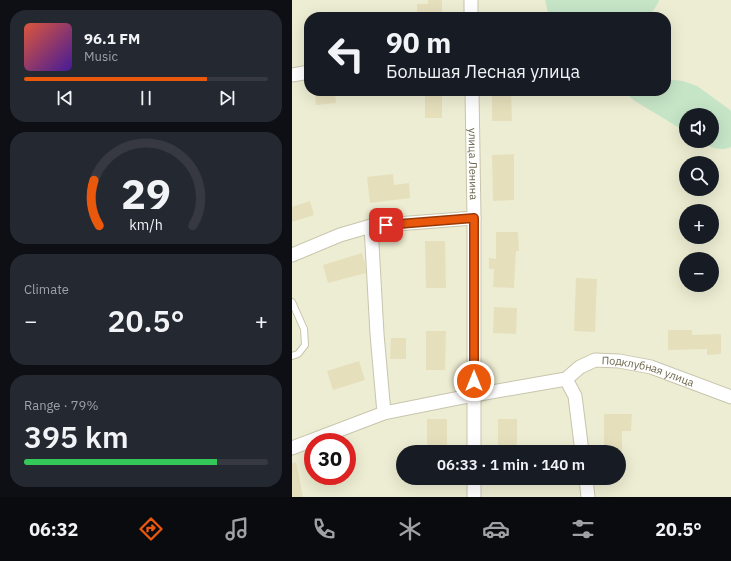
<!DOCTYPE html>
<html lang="en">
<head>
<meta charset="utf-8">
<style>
	:root { --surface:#171b24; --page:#242831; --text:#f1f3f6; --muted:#9ea1a6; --line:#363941; --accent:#ea580c }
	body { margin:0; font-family:"IBM Plex Sans",sans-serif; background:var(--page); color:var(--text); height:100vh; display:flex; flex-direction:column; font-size:15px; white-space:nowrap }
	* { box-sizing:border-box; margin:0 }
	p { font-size:13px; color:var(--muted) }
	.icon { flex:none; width:22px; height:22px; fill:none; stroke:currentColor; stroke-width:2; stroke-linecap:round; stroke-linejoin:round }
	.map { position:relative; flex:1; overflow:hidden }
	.side { display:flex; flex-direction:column; gap:10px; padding:10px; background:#0d0f14; width:292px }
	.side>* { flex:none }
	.top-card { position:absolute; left:12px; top:12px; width:367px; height:84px; border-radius:16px; box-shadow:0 4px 16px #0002; background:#171b24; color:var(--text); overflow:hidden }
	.controls { position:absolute; left:387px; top:108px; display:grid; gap:8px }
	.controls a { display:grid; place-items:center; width:40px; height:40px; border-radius:50%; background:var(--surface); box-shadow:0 4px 16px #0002; font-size:20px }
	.speed { position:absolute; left:12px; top:433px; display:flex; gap:8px; font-size:20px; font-weight:700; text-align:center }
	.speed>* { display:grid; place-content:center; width:52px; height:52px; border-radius:50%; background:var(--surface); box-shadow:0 4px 16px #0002; line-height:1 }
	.speed .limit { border:6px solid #d22; background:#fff; color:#111 }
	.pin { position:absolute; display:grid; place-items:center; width:34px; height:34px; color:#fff; margin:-17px; border-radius:8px; box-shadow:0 2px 6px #0006 }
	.me { position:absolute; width:44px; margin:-22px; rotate:0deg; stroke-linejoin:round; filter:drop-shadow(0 0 3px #0008) }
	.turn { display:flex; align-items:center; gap:14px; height:84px; padding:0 16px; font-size:18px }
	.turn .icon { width:52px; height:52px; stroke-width:2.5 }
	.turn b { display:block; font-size:28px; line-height:34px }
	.big { font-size:30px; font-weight:600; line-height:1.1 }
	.side .tile { flex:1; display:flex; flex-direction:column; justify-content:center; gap:6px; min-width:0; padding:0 14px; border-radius:16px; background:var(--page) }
	.side .dial { align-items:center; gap:0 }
	.dial svg { height:104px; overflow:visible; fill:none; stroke:var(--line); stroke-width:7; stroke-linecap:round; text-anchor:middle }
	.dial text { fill:var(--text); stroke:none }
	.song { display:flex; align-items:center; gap:12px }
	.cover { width:48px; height:48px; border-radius:6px; background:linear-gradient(135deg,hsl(10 70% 55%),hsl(260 70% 35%)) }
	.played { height:4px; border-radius:2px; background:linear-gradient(90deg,var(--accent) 75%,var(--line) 75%) }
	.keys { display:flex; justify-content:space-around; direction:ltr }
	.heat { display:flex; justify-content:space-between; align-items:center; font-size:22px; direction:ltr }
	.charge { height:6px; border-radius:3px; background:linear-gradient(90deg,#34c759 79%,var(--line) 0) }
	.trip { position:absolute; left:104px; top:445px; width:230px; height:40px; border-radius:20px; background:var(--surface); box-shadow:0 4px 16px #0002; font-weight:600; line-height:40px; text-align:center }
	.tab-bar { display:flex; height:64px; justify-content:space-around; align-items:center; background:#090b0e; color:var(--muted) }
	.tab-bar .icon { width:28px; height:28px }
	.tab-bar .current { color:var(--accent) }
	.tab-bar b { font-size:18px; color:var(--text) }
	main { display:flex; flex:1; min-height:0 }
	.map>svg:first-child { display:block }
	.residential { fill:#ededd3; fill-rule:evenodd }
	.green { fill:#c6e5c7 }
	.building { fill:#e6dfbc }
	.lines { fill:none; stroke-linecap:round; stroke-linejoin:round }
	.service-casing { stroke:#c8c5ad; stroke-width:8 }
	.minor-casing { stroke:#c8c5ad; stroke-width:15 }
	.service { stroke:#fff; stroke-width:6 }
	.minor { stroke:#fff; stroke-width:13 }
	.route-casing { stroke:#983908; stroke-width:10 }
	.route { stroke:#ea580c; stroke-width:7 }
	.labels { text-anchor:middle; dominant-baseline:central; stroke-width:4; stroke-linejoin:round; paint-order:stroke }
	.street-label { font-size:11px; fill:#6e684e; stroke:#fcfceb }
</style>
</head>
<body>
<main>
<section class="side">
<div class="tile">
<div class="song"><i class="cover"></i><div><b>96.1 FM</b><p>Music</p></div></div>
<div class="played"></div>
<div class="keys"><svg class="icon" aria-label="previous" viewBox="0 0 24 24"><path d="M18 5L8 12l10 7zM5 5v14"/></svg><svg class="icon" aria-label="pause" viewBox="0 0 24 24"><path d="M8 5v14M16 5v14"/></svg><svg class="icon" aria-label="next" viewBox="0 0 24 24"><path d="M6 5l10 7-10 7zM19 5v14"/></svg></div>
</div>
<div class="tile dial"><svg viewBox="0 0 100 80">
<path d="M14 69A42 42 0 1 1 86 69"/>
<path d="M14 69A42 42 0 0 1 10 34" stroke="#ea580c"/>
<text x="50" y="56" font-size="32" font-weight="700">29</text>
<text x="50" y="72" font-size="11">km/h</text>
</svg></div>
<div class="tile"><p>Climate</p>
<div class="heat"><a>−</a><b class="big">20.5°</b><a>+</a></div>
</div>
<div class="tile"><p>Range · 79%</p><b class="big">395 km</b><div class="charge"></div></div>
</section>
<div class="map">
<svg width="439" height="497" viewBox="0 0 439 497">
	<rect width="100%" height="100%" fill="#f8f9e5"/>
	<!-- residential -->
	<path class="residential" d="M0,0H439V497H0ZM17,17H374V91H17ZM394,115H420V141H394ZM394,163H420V189H394ZM394,211H420V237H394ZM394,259H420V285H394ZM21,442H55V476H21ZM111,452H327V478H111Z"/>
	<!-- green -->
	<g class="green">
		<polygon points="253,0 367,0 366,3 357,17 257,17"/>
		<path d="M374,79L391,81L405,86L437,109L439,111V147C428,152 418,147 409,141H420V115H394V132L343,101L331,91H374Z"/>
	</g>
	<!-- building -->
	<g class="building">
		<polygon points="136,0 150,0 150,16 125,17 125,4 136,4"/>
		<polygon points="23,91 43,91 44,103 24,105"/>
		<rect x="133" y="91" width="17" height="27"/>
		<polygon points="200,91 219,91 220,121 200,121"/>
		<polygon points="222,154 222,200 201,201 200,155"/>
		<polygon points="101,174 102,185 117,183 118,198 78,203 75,177"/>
		<polygon points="18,201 22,215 0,222 0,207"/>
		<polygon points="204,232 226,232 227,251 224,251 222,288 201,287 202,269 197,269 197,258 204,259"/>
		<polygon points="133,241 153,241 154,288 134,288"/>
		<polygon points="70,253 73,263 74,273 36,283 31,265"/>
		<polygon points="284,278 305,279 303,332 282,331"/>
		<polygon points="202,307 225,308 224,334 201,333"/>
		<polygon points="376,330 400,330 400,335 429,334 429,354 415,355 415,349 376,350"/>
		<polygon points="134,331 154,331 153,370 134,370"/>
		<polygon points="99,338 114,338 114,359 98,359"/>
		<polygon points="67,361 73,380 41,390 35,371"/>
		<polygon points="312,414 340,414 339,431 330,431 330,452 312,452"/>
		<rect x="135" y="419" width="20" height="33"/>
		<rect x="206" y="419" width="19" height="33"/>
		<polygon points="4,462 11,497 0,497 0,463"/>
	</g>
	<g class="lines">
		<!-- service casing -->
		<g class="service-casing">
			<polyline id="service" points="0,302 12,329 13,345 6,354 0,356"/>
		</g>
		<!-- minor casing -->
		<g class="minor-casing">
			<g id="minor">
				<polyline points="179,0 179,17"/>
				<polyline points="0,75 17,72"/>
				<path id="s1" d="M180,91L182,218V452"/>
				<polyline points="79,226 85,334 92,413"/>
				<polyline points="0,255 48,235 79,226 182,218"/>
				<polyline points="274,379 283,396 290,452"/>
				<path id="s2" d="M0,448L92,413L182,395L274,379L288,367L303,360L327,361L359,367L439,397"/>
				<polyline points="182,478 182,497"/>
				<polyline points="294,478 296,497"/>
			</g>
		</g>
		<!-- service -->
		<use href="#service" class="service"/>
		<!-- minor -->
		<use href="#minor" class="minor"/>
	</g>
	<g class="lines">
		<!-- route casing -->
		<g class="route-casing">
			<polyline id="route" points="94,225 182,218 182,381"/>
		</g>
		<!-- route -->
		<use href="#route" class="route"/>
	</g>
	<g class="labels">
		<!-- street labels -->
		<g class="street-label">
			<text stroke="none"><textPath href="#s1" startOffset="73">улица Ленина</textPath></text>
			<text stroke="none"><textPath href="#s2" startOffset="373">Подклубная улица</textPath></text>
		</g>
	</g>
</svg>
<div class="controls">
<a><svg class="icon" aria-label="sound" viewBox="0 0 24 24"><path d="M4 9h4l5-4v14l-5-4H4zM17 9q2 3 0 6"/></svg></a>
<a><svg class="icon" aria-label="search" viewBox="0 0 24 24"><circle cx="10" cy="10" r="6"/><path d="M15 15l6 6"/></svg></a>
<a>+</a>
<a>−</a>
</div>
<div class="speed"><div class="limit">30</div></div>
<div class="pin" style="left:94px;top:225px;background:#d93025"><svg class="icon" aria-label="arrive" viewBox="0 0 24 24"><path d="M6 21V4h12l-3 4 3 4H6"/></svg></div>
<svg class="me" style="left:182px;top:381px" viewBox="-20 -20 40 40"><circle r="17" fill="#ea580c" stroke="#fff" stroke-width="3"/><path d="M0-11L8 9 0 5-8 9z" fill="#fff"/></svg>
<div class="trip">06:33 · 1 min · 140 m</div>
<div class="top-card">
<div class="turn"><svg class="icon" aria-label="left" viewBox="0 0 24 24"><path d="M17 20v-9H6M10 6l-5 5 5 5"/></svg><div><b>90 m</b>Большая Лесная улица</div></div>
</div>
</div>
</main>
<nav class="tab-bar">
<b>06:32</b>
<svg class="icon current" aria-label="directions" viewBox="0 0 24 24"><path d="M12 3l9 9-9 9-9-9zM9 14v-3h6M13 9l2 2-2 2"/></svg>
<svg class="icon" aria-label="music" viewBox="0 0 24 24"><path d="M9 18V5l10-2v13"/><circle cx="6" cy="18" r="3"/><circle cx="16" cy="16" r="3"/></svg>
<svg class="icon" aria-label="phone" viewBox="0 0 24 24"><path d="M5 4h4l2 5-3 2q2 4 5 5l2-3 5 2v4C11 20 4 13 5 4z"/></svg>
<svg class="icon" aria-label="climate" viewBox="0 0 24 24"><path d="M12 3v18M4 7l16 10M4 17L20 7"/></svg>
<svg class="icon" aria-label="car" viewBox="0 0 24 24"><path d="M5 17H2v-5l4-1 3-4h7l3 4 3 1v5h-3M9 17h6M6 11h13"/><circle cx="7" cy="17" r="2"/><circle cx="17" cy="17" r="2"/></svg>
<svg class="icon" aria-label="filters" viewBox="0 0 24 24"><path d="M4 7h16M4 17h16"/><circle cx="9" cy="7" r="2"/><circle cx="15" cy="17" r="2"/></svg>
<b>20.5°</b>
</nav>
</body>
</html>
